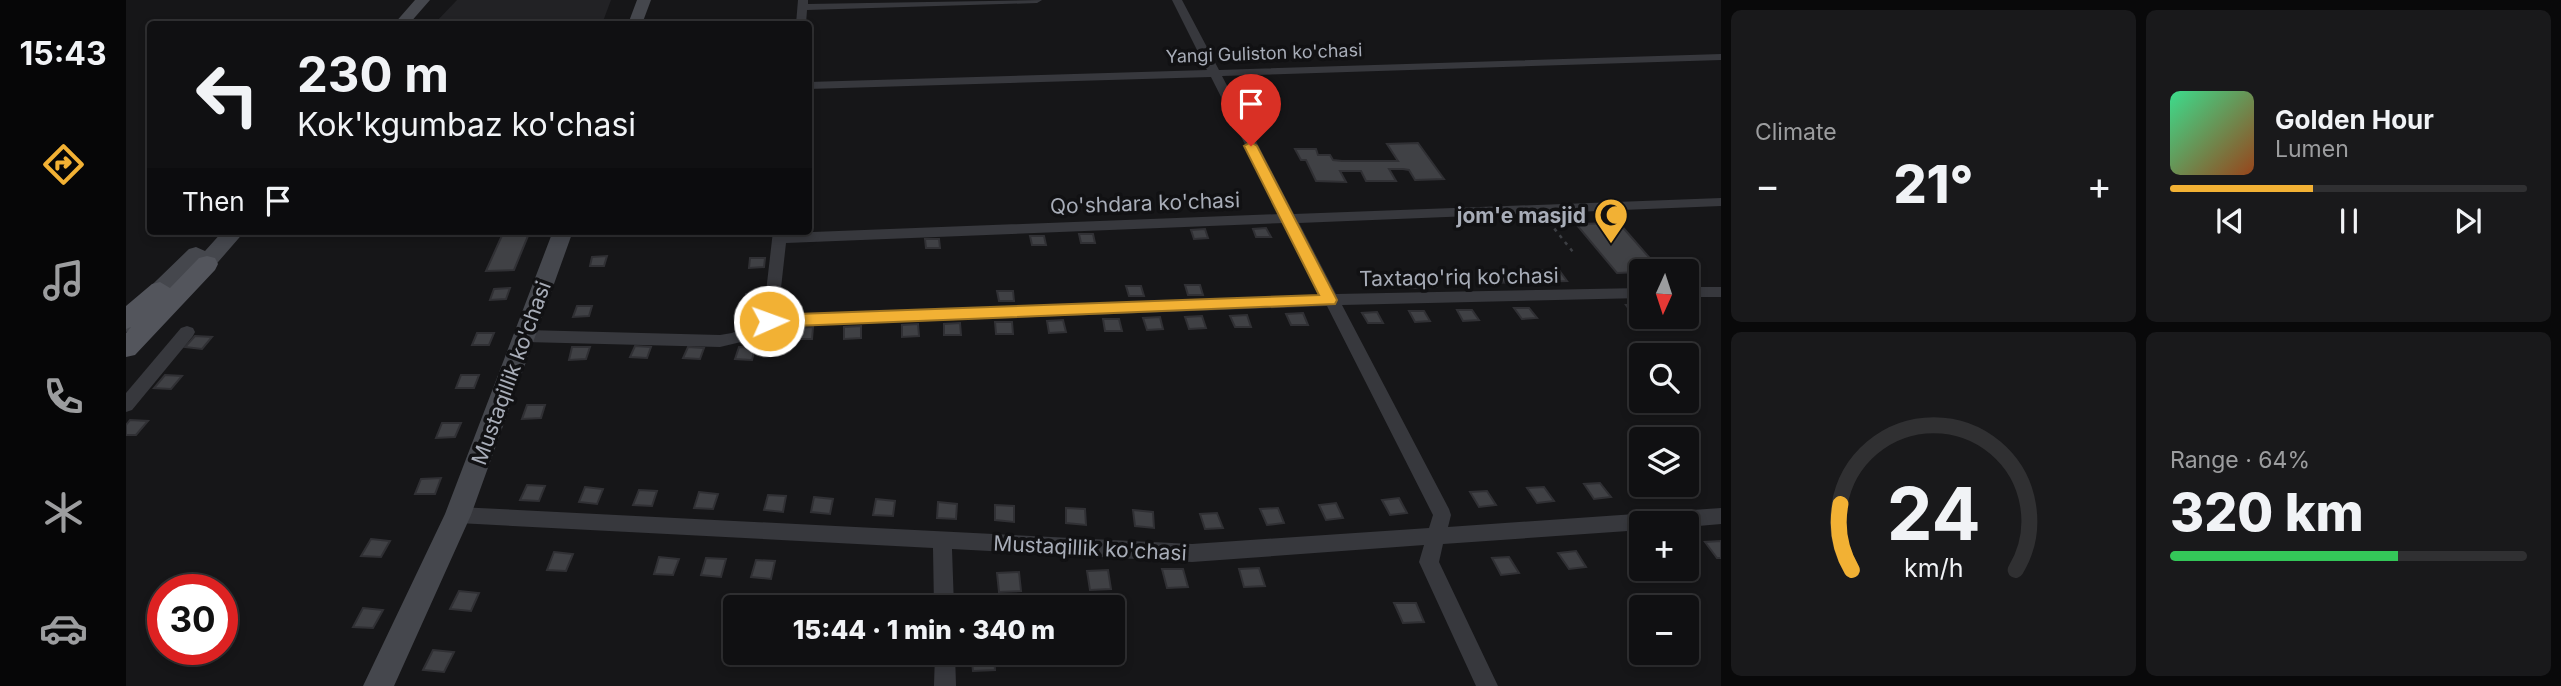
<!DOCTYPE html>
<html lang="en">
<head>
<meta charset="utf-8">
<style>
	:root { --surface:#101012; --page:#19191b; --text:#f1f3f6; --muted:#9c9d9f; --line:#303032; --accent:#f2b134 }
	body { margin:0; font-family:Inter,sans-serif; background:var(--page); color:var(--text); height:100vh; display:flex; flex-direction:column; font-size:26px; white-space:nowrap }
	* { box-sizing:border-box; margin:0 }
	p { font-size:23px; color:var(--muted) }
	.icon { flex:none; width:38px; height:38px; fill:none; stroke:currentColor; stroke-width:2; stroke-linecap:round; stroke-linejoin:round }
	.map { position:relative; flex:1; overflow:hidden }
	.side { display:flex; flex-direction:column; gap:10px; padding:10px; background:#09090a; width:840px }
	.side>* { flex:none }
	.guide { position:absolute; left:21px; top:21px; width:665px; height:214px; border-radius:7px; box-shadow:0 4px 10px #0003,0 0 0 2px var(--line); background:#101012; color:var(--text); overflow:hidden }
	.needle { width:46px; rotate:183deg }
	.controls { position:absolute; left:1503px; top:259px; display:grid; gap:14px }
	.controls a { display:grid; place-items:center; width:70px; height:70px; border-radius:7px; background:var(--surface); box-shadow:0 4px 10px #0003,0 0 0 2px var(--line); font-size:35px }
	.speed { position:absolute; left:21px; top:574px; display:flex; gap:14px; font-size:35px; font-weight:700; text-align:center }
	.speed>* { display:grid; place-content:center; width:91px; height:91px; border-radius:50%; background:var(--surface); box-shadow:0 4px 10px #0003,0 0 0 2px var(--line); line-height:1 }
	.speed .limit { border:10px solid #d22; background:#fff; color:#111 }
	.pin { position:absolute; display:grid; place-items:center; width:60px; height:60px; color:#fff; margin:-72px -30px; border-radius:50% 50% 50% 0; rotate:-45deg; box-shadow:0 0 7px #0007 }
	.pin .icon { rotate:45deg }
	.me { position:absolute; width:77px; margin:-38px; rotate:88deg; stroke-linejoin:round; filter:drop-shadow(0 0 5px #0008) }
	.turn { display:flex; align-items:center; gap:24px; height:147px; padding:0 35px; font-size:32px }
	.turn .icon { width:91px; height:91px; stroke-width:2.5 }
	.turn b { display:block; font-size:49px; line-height:60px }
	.then { display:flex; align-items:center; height:66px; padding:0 35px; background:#0003; gap:14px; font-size:26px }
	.big { font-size:52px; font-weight:800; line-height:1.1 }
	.side .widget { flex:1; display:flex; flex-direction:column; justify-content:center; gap:10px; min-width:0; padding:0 24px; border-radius:10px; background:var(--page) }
	.side .dial { align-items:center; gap:0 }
	.dial svg { height:182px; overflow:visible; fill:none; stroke:var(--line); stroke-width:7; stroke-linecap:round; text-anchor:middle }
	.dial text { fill:var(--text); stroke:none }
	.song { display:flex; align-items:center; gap:21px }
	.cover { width:84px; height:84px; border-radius:10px; background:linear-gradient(135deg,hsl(150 70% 55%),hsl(20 70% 35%)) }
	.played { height:7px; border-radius:4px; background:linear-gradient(90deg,var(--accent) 40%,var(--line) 40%) }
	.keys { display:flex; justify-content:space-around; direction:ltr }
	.heat { display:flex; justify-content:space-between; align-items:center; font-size:38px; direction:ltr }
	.charge { height:10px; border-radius:5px; background:linear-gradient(90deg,#34c759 64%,var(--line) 0) }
	.side .tiles { flex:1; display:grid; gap:10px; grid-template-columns:repeat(2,1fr) }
	.trip { position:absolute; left:597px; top:595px; width:402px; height:70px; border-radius:7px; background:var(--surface); box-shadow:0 4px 10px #0003,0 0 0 2px var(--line); font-weight:800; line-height:70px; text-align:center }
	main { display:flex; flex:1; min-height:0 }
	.dock { display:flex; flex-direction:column; width:126px; justify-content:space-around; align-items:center; background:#060607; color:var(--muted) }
	.dock .icon { width:49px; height:49px }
	.dock .active { color:var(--accent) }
	.dock b { font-size:32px; color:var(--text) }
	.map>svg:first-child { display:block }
	.built { fill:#222225 }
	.building { fill:#404145; stroke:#303034; stroke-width:2 }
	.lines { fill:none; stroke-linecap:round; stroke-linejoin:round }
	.path { stroke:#3d3f44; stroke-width:2.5; stroke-dasharray:3.5 5; stroke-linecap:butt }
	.street { fill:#37383d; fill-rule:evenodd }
	.secondary { fill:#45474d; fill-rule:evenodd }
	.primary { fill:#53555c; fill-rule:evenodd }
	.route { fill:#f2b134; stroke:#9d7322; stroke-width:2 }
	.labels { text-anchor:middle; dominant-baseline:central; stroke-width:7; stroke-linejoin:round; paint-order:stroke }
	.far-street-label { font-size:18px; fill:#a8adb8; stroke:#111113 }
	.street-label { font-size:21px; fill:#a8adb8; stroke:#111113 }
	.poi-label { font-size:21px; font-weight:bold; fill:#a8adb8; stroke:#111113; text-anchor:end }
</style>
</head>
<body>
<main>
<nav class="dock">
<b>15:43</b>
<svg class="icon active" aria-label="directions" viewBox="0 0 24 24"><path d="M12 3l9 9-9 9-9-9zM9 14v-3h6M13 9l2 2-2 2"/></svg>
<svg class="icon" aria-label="music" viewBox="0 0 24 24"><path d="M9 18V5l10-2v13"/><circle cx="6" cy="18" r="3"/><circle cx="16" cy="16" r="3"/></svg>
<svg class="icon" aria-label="phone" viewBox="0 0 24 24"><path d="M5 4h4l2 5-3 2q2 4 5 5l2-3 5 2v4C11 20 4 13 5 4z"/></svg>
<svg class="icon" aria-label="climate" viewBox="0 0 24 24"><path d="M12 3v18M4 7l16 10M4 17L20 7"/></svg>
<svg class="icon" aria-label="car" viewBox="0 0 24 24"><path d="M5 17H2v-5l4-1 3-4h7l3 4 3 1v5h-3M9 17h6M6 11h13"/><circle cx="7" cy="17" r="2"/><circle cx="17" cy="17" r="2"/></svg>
</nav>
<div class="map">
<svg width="1595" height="686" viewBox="0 0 1595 686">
	<rect width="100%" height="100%" fill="#161618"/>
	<!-- built -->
	<polygon class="built" points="331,0 485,0 476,24 308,24"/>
	<!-- building -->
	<g class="building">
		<polygon points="1292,143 1318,179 1289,180 1283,170 1277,169 1263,169 1270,181 1240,181 1235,171 1214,171 1220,182 1190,181 1180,160 1175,160 1169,149 1190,149 1192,155 1204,155 1207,160 1216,161 1272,161 1261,144"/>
		<polygon points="1493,223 1535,271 1491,273 1450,224"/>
		<polygon points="1140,228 1145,237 1130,237 1127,229"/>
		<polygon points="1079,229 1082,238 1068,239 1065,230"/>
		<polygon points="378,231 404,231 388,270 360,271"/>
		<polygon points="953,234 967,234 969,243 955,243"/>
		<polygon points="904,236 918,236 920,245 906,245"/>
		<polygon points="799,239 813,239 814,248 800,248"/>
		<polygon points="481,256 478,266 464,266 466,257"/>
		<polygon points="624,258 639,258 638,267 623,268"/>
		<polygon points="1433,270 1441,281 1361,283 1354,272"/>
		<polygon points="1302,274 1310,287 1283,288 1276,275"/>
		<polygon points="1059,285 1074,285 1077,295 1062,295"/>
		<polygon points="1000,286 1015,286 1018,296 1003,296"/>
		<polygon points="384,288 380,299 364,300 368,289"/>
		<polygon points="871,291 887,291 888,301 873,301"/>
		<polygon points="620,294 635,294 634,304 618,304"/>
		<polygon points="1500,305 1515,305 1516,316 1508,316"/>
		<polygon points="451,306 466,306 463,316 447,317"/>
		<polygon points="1388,308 1403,308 1411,318 1396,319"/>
		<polygon points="1331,310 1346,310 1353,320 1337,321"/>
		<polygon points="1283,311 1298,311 1304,321 1289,322"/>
		<polygon points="1251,312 1257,323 1242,323 1236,313"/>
		<polygon points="1177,313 1182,325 1165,325 1160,314"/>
		<polygon points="1121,315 1125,327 1109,327 1104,316"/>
		<polygon points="1076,316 1080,328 1063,329 1059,317"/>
		<polygon points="1034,317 1037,329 1021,330 1017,318"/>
		<polygon points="977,319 993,319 996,331 979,331"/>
		<polygon points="937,320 940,332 923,333 921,321"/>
		<polygon points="869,322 886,322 887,334 870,334"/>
		<polygon points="834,323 835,335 818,335 818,324"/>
		<polygon points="792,324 793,336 776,337 776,325"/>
		<polygon points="735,326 735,338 718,339 718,327"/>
		<polygon points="687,327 686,339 669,339 670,328"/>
		<polygon points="351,333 368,333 363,345 346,345"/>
		<polygon points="69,336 86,337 76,349 59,347"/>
		<polygon points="509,346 525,347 521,358 504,357"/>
		<polygon points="446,347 464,347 460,359 443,360"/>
		<polygon points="562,347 578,348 574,359 557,358"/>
		<polygon points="613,347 629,348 626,360 609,359"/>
		<polygon points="39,375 56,376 45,389 28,388"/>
		<polygon points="335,375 353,375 348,388 330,388"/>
		<polygon points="401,405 419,405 415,418 396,419"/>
		<polygon points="4,420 22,421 10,435 0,435 0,425"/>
		<polygon points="316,423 335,423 329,437 310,438"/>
		<polygon points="315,478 309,494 289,494 295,479"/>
		<polygon points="1474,483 1485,497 1468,499 1458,484"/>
		<polygon points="401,485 419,486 413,501 394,500"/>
		<polygon points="1520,485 1537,485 1544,493 1527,495"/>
		<polygon points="459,487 477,489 471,504 453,502"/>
		<polygon points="1418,487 1428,501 1411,503 1401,488"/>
		<polygon points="513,490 531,491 526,506 507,505"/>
		<polygon points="1361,491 1370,505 1353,507 1344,492"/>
		<polygon points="573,492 592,494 587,509 568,508"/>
		<polygon points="642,495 660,496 657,512 638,510"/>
		<polygon points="688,497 707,499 704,514 685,512"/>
		<polygon points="1273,498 1281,513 1264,515 1256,500"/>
		<polygon points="750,499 769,501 767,516 747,515"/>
		<polygon points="812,502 831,504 830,519 811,518"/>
		<polygon points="1210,503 1217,518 1200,520 1193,505"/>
		<polygon points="869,505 888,506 888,522 869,520"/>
		<polygon points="940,508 959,509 960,525 940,523"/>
		<polygon points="1152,508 1158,523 1141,525 1134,509"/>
		<polygon points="1007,510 1027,512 1028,528 1009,526"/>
		<polygon points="1091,513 1097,528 1079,529 1074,514"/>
		<polygon points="245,539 264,541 255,557 235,556"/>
		<polygon points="1595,541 1595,558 1591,558 1579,542"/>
		<polygon points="1450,551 1460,567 1443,569 1432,553"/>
		<polygon points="428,552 447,554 440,571 421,570"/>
		<polygon points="533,557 553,559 547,575 528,574"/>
		<polygon points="1383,557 1393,573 1375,575 1366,558"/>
		<polygon points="580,558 600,559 595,577 575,575"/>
		<polygon points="630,560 649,561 645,579 625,577"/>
		<polygon points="1133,568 1139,586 1118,587 1113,569"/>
		<polygon points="1036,569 1057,569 1062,587 1041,588"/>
		<polygon points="982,570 985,589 964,590 961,571"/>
		<polygon points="893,572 895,591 873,592 871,573"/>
		<polygon points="333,591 353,593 345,611 324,609"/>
		<polygon points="1268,603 1290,603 1298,622 1277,623"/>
		<polygon points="237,608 257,610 247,628 227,627"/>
		<polygon points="307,650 328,652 318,672 297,670"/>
		<polygon points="845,653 868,653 869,670 847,671"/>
	</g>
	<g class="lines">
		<!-- path -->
		<polyline class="path" points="1423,222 1447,252"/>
		<!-- street -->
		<g class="street">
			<polygon points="672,0 682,0 682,4 916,0 911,3 681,10 680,24 670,24"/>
			<path d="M1046,0H1056L1093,70L1595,54V60L1096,76L1168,214L1595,198V206L1173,223L1210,294L1516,288V298L1216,305L1323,509L1325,515L1322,527L1595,508V524L1561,527V523H1516V530L1317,544L1313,562L1372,686H1350L1293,562L1298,545L1066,562L826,549L828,607H808L807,548L332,523L325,521L323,515L325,509L332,507L1066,544L1303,528L1307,515L1201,306L646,327L615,342L594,347L400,342L392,336L400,330L594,335L606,333L637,318L647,231H661V233L1154,214L1085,77L682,89V82L1081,70ZM1159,223L1195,295L652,315L660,243Z"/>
			<rect x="1561" y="287" width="34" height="10"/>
			<polygon points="61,326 67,328 69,332 67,336 6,410 0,412 0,393 55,328"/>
			<polygon points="809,653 829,653 830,686 808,686"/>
		</g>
		<!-- secondary -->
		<g class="secondary">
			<polygon points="289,0 304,0 283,24 268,24"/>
			<polygon points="511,0 525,0 516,24 502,24"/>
			<polygon points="97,231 119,231 73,284 65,287 56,281 8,330 0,332 0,310 63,249 70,247 79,251"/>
			<polygon points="427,231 447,231 345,515 268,686 237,686 319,514"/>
		</g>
		<!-- primary -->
		<polygon class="primary" points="81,256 89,258 92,264 89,270 9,355 0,357 0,333 5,327 0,329 0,306 26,284 34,282 44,288 73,258"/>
	</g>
	<!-- route -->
	<polygon class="route" points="1125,142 1131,146 1211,300 1209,304 643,327 636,321 643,315 1193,295 1118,146"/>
	<!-- icons -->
	<defs>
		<g id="mosque-pin" transform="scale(1.75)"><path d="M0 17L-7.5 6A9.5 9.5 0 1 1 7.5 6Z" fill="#f2b134" stroke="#111113"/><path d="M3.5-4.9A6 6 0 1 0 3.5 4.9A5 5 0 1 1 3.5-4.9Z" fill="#111"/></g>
	</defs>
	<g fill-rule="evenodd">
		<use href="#mosque-pin" x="1485" y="215"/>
	</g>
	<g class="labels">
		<!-- far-street labels -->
		<g class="far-street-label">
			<text transform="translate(1138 53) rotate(-2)">Yangi Guliston ko'chasi</text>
		</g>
		<!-- street labels -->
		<g class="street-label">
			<text transform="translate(1019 203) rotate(-2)">Qo'shdara ko'chasi</text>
			<text transform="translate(1333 277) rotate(-1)">Taxtaqo'riq ko'chasi</text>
			<text transform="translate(385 373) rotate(-70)">Mustaqillik ko'chasi</text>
			<text transform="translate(964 548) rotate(3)">Mustaqillik ko'chasi</text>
		</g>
		<!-- poi labels -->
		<g class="poi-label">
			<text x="1460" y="215">jom'e masjid</text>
		</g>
	</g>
</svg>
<div class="controls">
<a><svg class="needle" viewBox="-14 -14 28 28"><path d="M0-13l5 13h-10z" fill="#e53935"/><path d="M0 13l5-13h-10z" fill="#9c9d9f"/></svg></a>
<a><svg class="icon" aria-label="search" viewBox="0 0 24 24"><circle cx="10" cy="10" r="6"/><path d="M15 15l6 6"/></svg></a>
<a><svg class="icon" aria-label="layers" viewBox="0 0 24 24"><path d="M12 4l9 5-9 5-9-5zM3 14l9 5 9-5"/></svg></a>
<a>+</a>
<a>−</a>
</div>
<div class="speed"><div class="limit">30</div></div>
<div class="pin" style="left:1125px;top:146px;background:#d93025"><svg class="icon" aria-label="arrive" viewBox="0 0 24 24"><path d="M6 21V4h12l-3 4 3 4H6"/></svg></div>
<svg class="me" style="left:643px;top:321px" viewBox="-20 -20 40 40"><circle r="17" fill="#f2b134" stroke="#fff" stroke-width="3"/><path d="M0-11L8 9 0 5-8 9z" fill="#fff"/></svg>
<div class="trip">15:44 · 1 min · 340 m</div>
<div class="guide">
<div class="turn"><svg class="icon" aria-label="left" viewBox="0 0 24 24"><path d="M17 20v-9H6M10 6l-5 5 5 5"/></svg><div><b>230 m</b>Kok'kgumbaz ko'chasi</div></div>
<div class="then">Then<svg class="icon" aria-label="arrive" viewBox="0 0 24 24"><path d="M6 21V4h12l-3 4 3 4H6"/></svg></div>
</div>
</div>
<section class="side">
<div class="tiles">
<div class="widget"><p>Climate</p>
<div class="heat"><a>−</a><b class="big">21°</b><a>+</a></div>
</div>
<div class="widget">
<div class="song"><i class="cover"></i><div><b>Golden Hour</b><p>Lumen</p></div></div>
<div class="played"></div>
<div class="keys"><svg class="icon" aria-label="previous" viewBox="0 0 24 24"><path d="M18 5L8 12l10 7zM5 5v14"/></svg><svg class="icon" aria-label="pause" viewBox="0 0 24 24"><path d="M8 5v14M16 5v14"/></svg><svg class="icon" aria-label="next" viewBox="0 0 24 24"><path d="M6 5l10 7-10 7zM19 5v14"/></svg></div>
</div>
<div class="widget dial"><svg viewBox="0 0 100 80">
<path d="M14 69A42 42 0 1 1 86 69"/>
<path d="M14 69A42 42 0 0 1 9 40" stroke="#f2b134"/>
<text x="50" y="56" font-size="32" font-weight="700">24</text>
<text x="50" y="72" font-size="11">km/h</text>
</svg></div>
<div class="widget"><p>Range · 64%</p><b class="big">320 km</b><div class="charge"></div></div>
</div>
</section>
</main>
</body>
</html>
